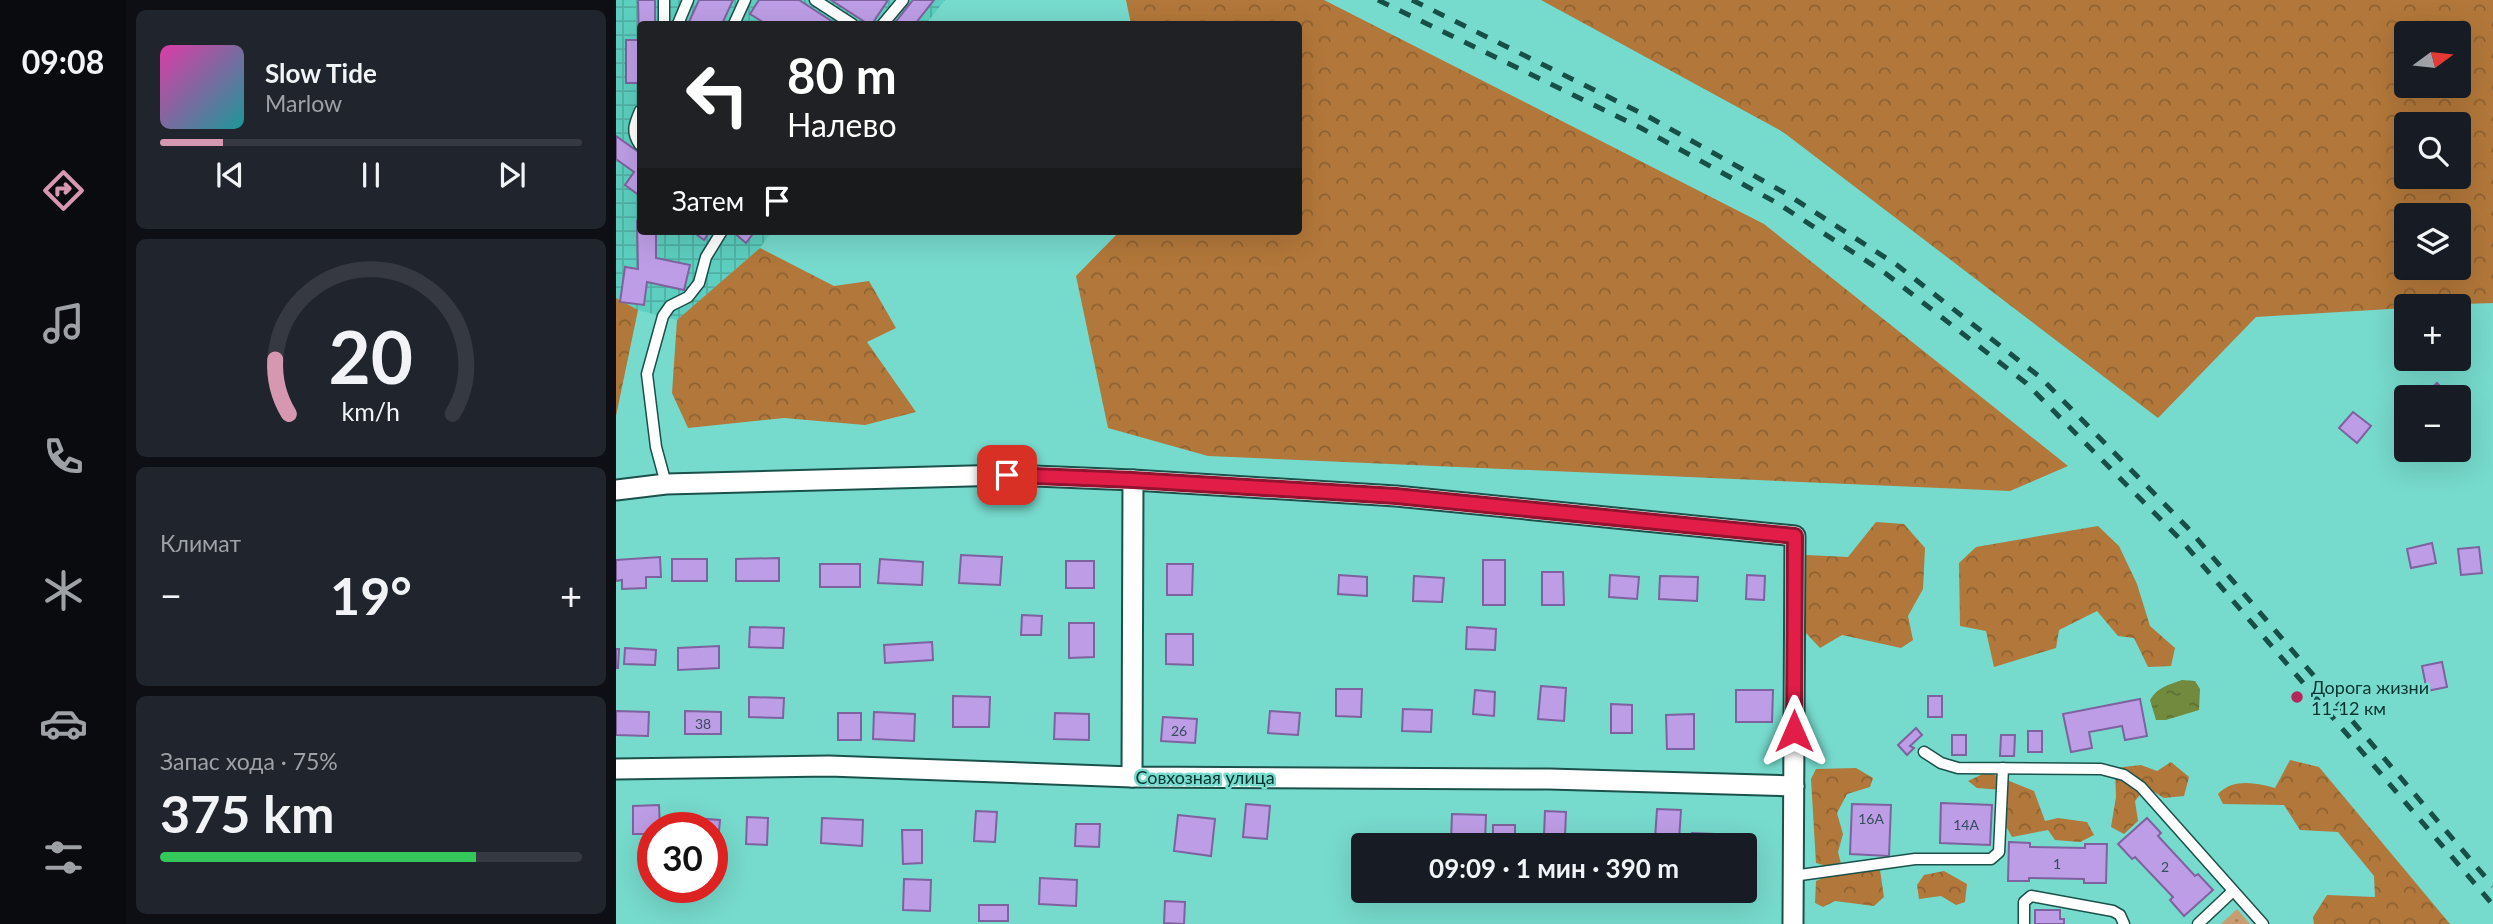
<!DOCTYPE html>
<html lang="ru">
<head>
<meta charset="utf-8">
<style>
	:root { --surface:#171b24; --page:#20242c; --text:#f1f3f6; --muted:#9ea1a6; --line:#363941; --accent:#d697b0 }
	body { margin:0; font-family:Lato,sans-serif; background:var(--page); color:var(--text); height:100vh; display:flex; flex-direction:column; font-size:26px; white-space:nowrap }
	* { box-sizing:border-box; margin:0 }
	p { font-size:23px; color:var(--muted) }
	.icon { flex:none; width:38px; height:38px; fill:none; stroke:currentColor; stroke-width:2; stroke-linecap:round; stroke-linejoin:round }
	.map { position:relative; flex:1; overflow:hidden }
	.panel { display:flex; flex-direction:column; gap:10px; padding:10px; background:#0d0f14; width:490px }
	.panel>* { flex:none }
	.hud { position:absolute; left:21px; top:21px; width:665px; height:214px; border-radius:7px; box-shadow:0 7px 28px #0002; background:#202124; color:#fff; overflow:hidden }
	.needle { width:46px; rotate:75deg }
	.controls { position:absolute; left:1778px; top:21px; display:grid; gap:14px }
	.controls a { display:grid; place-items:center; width:77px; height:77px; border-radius:7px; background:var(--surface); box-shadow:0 7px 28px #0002; font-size:35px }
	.speed { position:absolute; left:21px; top:812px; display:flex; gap:14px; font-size:35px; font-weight:700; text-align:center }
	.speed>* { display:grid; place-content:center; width:91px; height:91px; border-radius:50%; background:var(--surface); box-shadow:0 7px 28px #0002; line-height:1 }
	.speed .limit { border:10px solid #d22; background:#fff; color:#111 }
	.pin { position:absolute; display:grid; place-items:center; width:60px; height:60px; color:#fff; margin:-30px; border-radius:14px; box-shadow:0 4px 10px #0006 }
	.me { position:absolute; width:77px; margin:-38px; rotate:0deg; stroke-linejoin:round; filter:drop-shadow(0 0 5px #0008) }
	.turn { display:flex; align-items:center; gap:24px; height:147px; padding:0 35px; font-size:32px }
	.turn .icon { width:91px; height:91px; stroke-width:2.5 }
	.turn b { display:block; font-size:49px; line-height:60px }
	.then { display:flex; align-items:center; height:66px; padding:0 35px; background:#0003; gap:14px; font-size:26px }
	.big { font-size:52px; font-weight:700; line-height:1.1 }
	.panel .card { flex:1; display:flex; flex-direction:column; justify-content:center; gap:10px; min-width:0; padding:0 24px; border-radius:10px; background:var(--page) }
	.panel .dial { align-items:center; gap:0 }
	.dial svg { height:182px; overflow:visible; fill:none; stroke:var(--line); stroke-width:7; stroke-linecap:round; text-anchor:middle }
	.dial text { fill:var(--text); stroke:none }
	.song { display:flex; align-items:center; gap:21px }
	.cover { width:84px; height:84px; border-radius:10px; background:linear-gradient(135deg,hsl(320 70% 55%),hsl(180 70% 35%)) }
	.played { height:7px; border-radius:4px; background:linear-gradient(90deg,var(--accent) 15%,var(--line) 15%) }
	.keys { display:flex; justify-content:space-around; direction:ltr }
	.heat { display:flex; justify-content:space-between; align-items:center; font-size:38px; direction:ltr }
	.charge { height:10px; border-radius:5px; background:linear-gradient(90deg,#34c759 75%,var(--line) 0) }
	.trip { position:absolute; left:735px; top:833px; width:406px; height:70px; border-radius:7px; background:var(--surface); box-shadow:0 7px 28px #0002; font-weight:700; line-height:70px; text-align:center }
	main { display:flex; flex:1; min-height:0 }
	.tab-bar { display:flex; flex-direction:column; width:126px; justify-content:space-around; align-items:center; background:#090b0e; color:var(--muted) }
	.tab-bar .icon { width:49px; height:49px }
	.tab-bar .on { color:var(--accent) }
	.tab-bar b { font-size:32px; color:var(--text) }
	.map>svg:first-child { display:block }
	.industrial { fill:url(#industrial-grid) }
	.forest { fill:url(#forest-crowns); fill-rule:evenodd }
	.park { fill:url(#park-dots) }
	.water { fill:url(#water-ripples) }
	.building { fill:#bd9de5; stroke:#7e629f; stroke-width:2 }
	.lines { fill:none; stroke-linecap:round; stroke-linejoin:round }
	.lane-casing { stroke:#1b514b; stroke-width:13 }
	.street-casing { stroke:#1b514b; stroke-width:23 }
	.lane { stroke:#fff; stroke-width:10 }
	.street { stroke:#fff; stroke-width:19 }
	.rail { stroke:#174e47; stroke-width:5; stroke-dasharray:12 12; stroke-linecap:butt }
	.route-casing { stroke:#92132f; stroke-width:18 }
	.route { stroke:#e11d48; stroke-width:12 }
	.poi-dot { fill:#b5275b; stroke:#76dacc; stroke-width:2.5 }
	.labels { text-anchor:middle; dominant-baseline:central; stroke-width:5; stroke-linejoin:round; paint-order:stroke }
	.number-label { font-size:14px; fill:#334e5c }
	.poi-label { font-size:18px; fill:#05332e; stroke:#76dacc; text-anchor:start }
	.street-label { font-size:18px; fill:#05332e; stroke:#76dacc }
</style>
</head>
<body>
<main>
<nav class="tab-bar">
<b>09:08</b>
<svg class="icon on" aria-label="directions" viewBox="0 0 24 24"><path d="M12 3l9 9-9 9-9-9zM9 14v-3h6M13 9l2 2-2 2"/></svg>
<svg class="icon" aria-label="music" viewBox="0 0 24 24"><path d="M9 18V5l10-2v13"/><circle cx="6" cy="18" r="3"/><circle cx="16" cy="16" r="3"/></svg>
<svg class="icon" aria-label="phone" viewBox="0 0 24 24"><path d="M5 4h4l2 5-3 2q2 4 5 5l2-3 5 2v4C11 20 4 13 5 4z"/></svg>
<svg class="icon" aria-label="climate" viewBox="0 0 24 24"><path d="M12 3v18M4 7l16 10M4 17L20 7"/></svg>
<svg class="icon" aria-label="car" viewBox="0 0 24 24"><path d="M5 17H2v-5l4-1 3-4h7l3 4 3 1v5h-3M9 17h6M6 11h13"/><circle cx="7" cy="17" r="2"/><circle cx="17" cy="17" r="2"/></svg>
<svg class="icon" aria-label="filters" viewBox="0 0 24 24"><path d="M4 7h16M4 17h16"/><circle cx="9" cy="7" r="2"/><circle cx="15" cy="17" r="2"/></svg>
</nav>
<section class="panel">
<div class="card">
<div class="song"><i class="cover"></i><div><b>Slow Tide</b><p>Marlow</p></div></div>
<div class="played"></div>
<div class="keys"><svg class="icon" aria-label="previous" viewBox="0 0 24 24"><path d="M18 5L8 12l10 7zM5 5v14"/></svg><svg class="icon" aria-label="pause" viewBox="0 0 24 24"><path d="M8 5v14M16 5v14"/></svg><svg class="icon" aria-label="next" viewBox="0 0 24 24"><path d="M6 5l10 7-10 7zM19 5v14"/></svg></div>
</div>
<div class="card dial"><svg viewBox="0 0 100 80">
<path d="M14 69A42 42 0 1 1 86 69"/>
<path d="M14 69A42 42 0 0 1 8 45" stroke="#d697b0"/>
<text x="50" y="56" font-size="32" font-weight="700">20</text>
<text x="50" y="72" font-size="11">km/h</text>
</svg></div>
<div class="card"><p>Климат</p>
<div class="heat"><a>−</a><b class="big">19°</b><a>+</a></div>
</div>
<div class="card"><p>Запас хода · 75%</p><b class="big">375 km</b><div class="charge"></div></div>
</section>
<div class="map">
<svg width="1877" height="924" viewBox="0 0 1877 924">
	<defs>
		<pattern id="industrial-grid" width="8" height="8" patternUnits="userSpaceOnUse" patternTransform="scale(1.75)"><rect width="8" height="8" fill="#5dcebf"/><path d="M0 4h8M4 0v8" fill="none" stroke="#4fb1a4"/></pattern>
		<pattern id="forest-crowns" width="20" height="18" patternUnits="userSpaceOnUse" patternTransform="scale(1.75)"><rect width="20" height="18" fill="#b2773a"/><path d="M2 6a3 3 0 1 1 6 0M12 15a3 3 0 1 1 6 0" fill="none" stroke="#8f6231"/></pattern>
		<pattern id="park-dots" width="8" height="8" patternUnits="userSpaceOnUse" patternTransform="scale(1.75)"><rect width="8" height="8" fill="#ca9c71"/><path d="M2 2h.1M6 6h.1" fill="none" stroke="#a2805d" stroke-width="1.8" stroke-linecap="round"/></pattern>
		<pattern id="water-ripples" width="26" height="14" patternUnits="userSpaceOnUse" patternTransform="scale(1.75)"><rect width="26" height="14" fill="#718a3e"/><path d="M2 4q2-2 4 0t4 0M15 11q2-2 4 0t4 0" fill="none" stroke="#5b7134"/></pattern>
	</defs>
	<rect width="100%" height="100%" fill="#76dacc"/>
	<!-- industrial -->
	<polygon class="industrial" points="0,0 329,0 310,24 24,24 24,231 156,231 144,248 61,320 22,310 0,298"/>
	<!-- forest -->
	<g class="forest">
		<polygon points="510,0 708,0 1148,224 1452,466 1394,491 592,456 492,428 460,276 504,231 682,231 682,24 515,24"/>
		<path d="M925,0H1877V303L1790,306V308L1640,317L1542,418L1167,132ZM1790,33H1843V86H1790ZM1790,124H1843V177H1790ZM1790,215H1843V268H1790Z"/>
		<polygon points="144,248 218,286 253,281 280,328 251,342 300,412 249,425 168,418 72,428 56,393 61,320"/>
		<polygon points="0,298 22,310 0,416"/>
		<polygon points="1260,522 1288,524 1309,548 1307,589 1292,616 1297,640 1285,648 1226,635 1204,648 1190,633 1190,555 1232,557"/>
		<polygon points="1482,526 1503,546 1521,584 1534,626 1559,648 1555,666 1532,667 1518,638 1502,636 1481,611 1443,630 1440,648 1378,667 1370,631 1344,626 1343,563 1360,547"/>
		<path d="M1674,760L1703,767L1834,924H1698L1697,917L1711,895L1759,897L1758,876L1722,832L1684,830L1668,805L1607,804L1602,794C1618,778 1639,783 1659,788Z"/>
		<polygon points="1555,762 1573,777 1568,796 1548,798 1530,787 1519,801 1522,821 1508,834 1495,827 1500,797 1499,768 1525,765 1541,771"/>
		<polygon points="1240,768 1257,778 1254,787 1231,794 1221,813 1227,834 1222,852 1226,868 1264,870 1268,897 1258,906 1219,901 1207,907 1199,903 1200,881 1213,875 1211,866 1200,863 1195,779 1200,769"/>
		<polygon points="1371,772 1418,791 1429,821 1442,818 1471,822 1478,835 1464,842 1439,840 1432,830 1396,837 1386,819 1392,806 1387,790 1361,788 1352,781"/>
		<polygon points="1328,871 1351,884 1349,902 1340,905 1325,896 1303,899 1301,885 1308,875"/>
	</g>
	<!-- park -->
	<polygon class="park" points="1621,909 1634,924 1605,924"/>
	<!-- water -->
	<path class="water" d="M1566,680L1579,681L1584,689L1583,710L1550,720H1540L1534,700C1542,687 1552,685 1566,680Z"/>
	<!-- building -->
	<g class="building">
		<polygon points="22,0 39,0 39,24 24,24 24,83 10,83 10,40 23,40"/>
		<polygon points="83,0 117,0 106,24 72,24"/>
		<polygon points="143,0 183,0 220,24 150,24 134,14"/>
		<polygon points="215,0 272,0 256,24 252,24"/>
		<polygon points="297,0 318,0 299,24 278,24"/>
		<polygon points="0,136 24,153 24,196 9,185 18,172 0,159"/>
		<polygon points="21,221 24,221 24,231 40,231 40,258 74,265 68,290 31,282 28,305 4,302 9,267 22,269"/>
		<polygon points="76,231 94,231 88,240"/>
		<polygon points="118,231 139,231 130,243 117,232"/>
		<polygon points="1821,383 1835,397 1806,397"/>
		<polygon points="1737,412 1755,426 1741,443 1723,428"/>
		<polygon points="1816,543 1820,563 1795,568 1791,549"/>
		<polygon points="1863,547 1866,573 1845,575 1842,549"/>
		<polygon points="345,555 386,557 384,585 343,583"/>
		<polygon points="44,557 45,577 30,577 30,588 6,589 6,580 0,581 0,560"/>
		<polygon points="163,558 163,581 120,581 120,559"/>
		<rect x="56" y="559" width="35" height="22"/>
		<polygon points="264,559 307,562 306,585 262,583"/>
		<rect x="867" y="560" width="22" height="45"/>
		<rect x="450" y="561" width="28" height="27"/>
		<rect x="204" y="564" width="40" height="23"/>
		<polygon points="551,564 577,564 576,595 551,595"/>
		<polygon points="926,572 947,572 948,605 926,605"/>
		<polygon points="723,575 751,577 751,596 722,594"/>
		<polygon points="994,575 1023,577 1021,599 993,597"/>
		<polygon points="1131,575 1149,576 1148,600 1130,599"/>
		<polygon points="798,576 828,578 826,602 797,601"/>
		<polygon points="1044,576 1082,577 1081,601 1043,599"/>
		<polygon points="406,615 426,616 425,635 405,635"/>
		<polygon points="453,623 478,623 478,657 453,658"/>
		<polygon points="134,627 168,628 167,648 133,647"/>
		<polygon points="851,627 880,629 879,650 850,649"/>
		<polygon points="550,634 577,634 577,665 550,664"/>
		<polygon points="316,642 317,660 269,663 268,645"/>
		<polygon points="103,646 103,668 62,670 62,648"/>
		<polygon points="9,648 40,650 39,665 8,664"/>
		<polygon points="0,649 3,649 2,668 0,668"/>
		<polygon points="1826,662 1831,687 1811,691 1806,666"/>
		<polygon points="925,686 950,688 948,721 922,719"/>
		<polygon points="720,689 746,689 745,717 720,716"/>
		<polygon points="859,690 879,692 878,716 857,714"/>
		<polygon points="1120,690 1157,690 1156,722 1120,722"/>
		<polygon points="337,696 374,697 373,727 337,727"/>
		<rect x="1312" y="696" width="14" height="21"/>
		<polygon points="133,697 168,698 167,718 133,717"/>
		<polygon points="1524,699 1531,736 1509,740 1506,726 1473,732 1476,748 1455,752 1447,714"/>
		<polygon points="995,704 1016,705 1016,733 995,733"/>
		<polygon points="787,709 816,710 815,732 786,731"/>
		<polygon points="0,711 33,712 32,736 0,735"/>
		<polygon points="69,711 105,712 105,734 69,734"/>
		<polygon points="654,711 684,713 682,735 652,733"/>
		<polygon points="258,712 299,714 298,741 257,739"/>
		<rect x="222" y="713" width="23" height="27"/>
		<polygon points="439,713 473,714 473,740 438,739"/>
		<polygon points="1078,714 1078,749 1051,749 1050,715"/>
		<polygon points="547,717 581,719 579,743 545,741"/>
		<polygon points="1300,728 1306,735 1294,746 1298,748 1291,755 1282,745"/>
		<rect x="1412" y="731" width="14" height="21"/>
		<rect x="1336" y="735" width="14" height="20"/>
		<polygon points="1385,735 1399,735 1398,756 1384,756"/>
		<polygon points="1325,803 1376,805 1374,845 1324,843"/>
		<polygon points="630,804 654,806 651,839 627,837"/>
		<polygon points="1236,804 1275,805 1273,856 1234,854"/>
		<polygon points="43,805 44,828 37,828 37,834 17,834 17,806"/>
		<polygon points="1041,809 1065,810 1063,840 1039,839"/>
		<polygon points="360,811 381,812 379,842 358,841"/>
		<polygon points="929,811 950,812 949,836 928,835"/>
		<polygon points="836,814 870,815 869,842 835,841"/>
		<polygon points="562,815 599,819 595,856 558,851"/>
		<polygon points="131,817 152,818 151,845 130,844"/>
		<polygon points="77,818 104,820 101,854 96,854 96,828 76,828"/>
		<polygon points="206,818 247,820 246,846 205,843"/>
		<polygon points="1531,818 1545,833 1542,836 1579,876 1582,874 1597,890 1568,916 1554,900 1557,897 1519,857 1516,859 1502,844"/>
		<polygon points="460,824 484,824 483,847 459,846"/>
		<rect x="877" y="825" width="22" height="19"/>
		<polygon points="286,830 306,830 306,863 287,864"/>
		<polygon points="1076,833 1099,834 1099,845 1075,845"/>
		<polygon points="1393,842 1414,843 1414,847 1469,848 1469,844 1491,844 1490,883 1468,883 1468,879 1413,878 1413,881 1392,881"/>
		<polygon points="424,878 461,880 460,906 423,904"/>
		<polygon points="288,879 315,880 314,911 287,910"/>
		<polygon points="549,901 569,902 568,924 548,923"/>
		<rect x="363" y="905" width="29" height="16"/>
		<polygon points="1419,910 1444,910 1444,919 1448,919 1448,924 1419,924"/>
	</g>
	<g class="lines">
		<!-- lane casing -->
		<g class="lane-casing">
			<g id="lane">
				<polyline points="48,0 48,24"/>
				<polyline points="199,0 236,24"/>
				<polyline points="62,24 72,0"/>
				<polyline points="118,24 129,0"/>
				<polyline points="267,24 287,0"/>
				<path d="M24,111C18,125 15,132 24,145"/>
				<polyline points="50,484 40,447 31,374 47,316 54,306 72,297 83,283 90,257 106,231"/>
				<polyline points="1308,752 1325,763 1342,768 1485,769 1508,775 1525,787 1647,924"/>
				<polyline points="1177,876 1299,859 1375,859 1383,852 1387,768"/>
				<polyline points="1408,924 1408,902 1415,896 1497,911 1504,915 1508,924"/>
				<polyline points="1582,924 1617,891"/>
			</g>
		</g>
		<!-- street casing -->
		<g class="street-casing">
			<g id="street">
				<polyline points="0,490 50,484 391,475 517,480 780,496 1179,536 1177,924"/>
				<polyline points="0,769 213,766 516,777 933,779 1178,786"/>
				<polyline points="516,777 517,480"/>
			</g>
		</g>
		<!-- lane -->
		<use href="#lane" class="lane"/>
		<!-- street -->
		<use href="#street" class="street"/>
		<!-- rail -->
		<g class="rail">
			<polyline points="762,0 1025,128 1161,203 1269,273 1410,383 1565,540 1877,905"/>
			<polyline points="796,0 1033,117 1169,193 1281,265 1424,377 1571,527 1877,886"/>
		</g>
	</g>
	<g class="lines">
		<!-- route casing -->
		<g class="route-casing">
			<polyline id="route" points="391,475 517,480 780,496 1179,536 1178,731"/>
		</g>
		<!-- route -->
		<use href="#route" class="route"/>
	</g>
	<!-- markers -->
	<circle class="poi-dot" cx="1681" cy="697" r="7"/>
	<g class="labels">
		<!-- number labels -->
		<g class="number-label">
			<text x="87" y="723">38</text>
			<text x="563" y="730">26</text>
			<text x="1255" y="818">16А</text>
			<text x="1350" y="824">14А</text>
			<text x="1441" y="863">1</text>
			<text x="1549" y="866">2</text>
		</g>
		<!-- poi labels -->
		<g class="poi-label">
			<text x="1695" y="687">Дорога жизни<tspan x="1695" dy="21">11-12 км</tspan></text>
		</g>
		<!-- street labels -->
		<g class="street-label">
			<text x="589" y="777">Совхозная улица</text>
		</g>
	</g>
</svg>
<div class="controls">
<a><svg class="needle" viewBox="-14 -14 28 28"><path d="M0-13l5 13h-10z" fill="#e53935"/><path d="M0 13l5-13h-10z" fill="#9ea1a6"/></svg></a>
<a><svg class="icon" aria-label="search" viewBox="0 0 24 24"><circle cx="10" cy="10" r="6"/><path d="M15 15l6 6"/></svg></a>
<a><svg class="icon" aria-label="layers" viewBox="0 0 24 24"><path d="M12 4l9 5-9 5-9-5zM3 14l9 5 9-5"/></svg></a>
<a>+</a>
<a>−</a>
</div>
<div class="speed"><div class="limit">30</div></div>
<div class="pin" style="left:391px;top:475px;background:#d93025"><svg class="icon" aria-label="arrive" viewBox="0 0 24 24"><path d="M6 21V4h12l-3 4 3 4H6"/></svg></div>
<svg class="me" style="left:1178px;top:731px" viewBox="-20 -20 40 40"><path d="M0-17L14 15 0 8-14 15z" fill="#e11d48" stroke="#fff" stroke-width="4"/></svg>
<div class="trip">09:09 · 1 мин · 390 m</div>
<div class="hud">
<div class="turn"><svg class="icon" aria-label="left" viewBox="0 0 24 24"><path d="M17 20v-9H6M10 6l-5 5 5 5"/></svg><div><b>80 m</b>Налево</div></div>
<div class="then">Затем<svg class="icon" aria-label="arrive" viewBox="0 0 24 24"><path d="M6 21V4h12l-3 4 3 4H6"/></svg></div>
</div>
</div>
</main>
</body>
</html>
